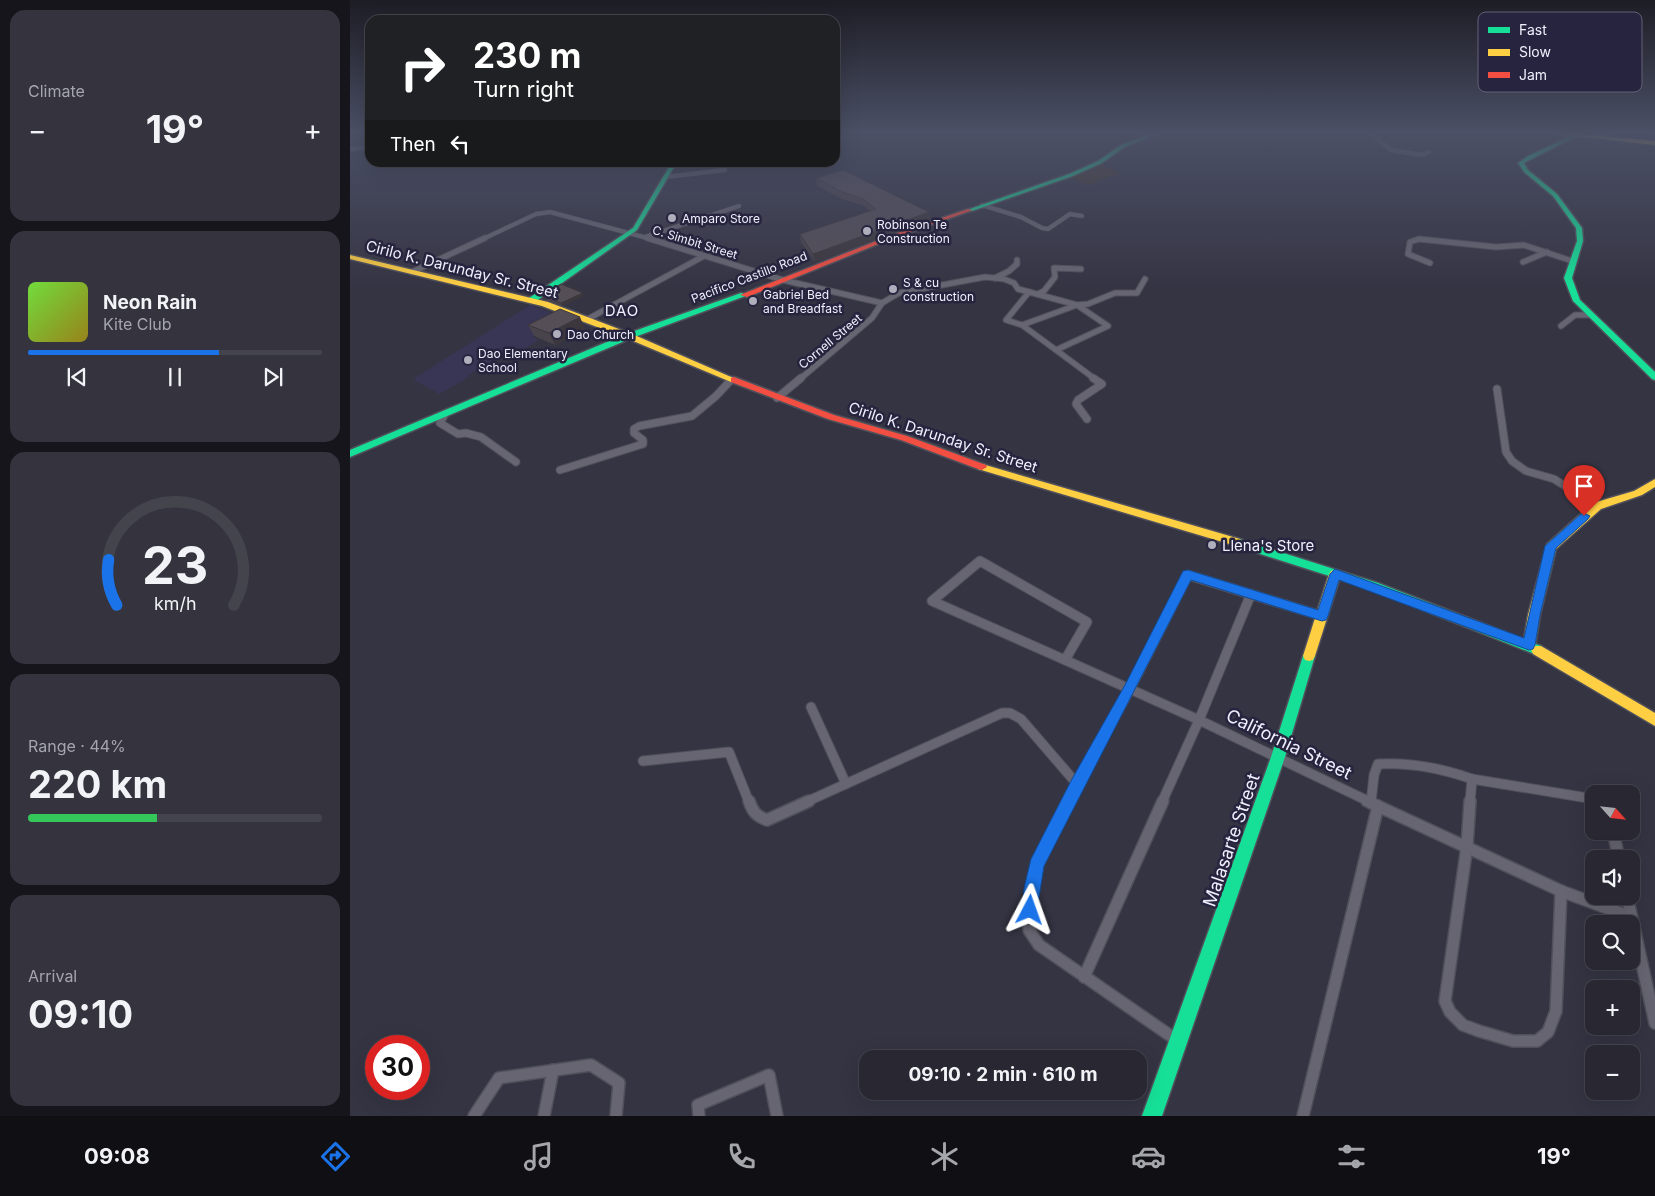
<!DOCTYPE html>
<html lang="en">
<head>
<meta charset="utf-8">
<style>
	:root { --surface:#282732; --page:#34333e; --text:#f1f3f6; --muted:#a5a5ac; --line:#44444d; --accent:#1a73e8 }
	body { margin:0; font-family:Inter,sans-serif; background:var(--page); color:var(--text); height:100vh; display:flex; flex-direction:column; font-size:19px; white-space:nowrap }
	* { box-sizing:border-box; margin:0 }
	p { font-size:16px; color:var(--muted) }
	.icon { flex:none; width:28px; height:28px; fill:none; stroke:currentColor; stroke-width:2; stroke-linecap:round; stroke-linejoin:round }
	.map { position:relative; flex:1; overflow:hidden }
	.details { display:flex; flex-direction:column; gap:10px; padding:10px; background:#16151c; width:350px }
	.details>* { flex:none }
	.banner { position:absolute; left:15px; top:15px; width:475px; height:152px; border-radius:15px; box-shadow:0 5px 20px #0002,0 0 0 1px var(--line); background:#202124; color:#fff; overflow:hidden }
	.needle { width:32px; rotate:117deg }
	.controls { position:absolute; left:1235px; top:785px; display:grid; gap:10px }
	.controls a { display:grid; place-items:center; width:55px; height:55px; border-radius:10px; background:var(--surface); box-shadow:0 5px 20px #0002,0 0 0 1px var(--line); font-size:25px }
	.speed { position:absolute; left:15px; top:1035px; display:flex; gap:10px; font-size:25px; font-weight:700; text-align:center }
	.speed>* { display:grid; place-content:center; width:65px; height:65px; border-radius:50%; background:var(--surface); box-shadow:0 5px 20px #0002,0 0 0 1px var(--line); line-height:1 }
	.speed .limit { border:8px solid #d22; background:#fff; color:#111 }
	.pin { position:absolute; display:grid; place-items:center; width:42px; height:42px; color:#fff; margin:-51px -21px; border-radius:50% 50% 50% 0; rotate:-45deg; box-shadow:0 0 5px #0007 }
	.pin .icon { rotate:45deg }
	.me { position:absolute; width:55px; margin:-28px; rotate:4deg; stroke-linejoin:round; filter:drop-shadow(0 0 4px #0008) }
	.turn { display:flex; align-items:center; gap:18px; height:105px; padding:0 25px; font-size:22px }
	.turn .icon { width:65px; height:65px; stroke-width:2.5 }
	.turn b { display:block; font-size:35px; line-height:42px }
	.then { display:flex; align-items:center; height:48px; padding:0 25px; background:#0003; gap:10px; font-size:19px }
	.big { font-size:38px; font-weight:700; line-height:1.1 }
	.details .tile { flex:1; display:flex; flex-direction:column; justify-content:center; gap:8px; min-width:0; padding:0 18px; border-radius:15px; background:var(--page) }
	.details .dial { align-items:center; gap:0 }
	.dial svg { height:130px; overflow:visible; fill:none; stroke:var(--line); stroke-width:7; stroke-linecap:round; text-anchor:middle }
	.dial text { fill:var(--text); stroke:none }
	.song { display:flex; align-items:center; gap:15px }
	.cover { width:60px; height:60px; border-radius:8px; background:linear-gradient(135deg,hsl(100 70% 55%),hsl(50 70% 35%)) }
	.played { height:5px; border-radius:2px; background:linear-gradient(90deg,var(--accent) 65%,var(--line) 65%) }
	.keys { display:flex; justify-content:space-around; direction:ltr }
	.heat { display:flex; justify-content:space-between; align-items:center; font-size:28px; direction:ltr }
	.charge { height:8px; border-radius:4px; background:linear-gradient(90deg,#34c759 44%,var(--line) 0) }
	.trip { position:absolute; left:509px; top:1050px; width:288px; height:50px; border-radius:15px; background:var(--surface); box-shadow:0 5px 20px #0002,0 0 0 1px var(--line); font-weight:700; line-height:50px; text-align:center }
	.menu { display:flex; height:80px; justify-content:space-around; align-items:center; background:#101014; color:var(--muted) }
	.menu .icon { width:35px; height:35px }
	.menu .current { color:var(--accent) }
	.menu b { font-size:22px; color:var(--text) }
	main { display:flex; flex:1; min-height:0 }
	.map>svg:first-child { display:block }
	.commercial { fill:#43362d }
	.built { fill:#383654 }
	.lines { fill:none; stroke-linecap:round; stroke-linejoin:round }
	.street-far4-casing { stroke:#50505b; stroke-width:5 }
	.street-far3-casing { stroke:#50505b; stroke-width:7 }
	.street-far2-casing { stroke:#50505b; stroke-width:9 }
	.street-far1-casing { stroke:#50505b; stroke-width:11 }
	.street-casing { stroke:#50505b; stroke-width:14 }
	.fast-casing { stroke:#50505b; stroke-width:3 }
	.slow-casing { stroke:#50505b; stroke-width:3 }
	.jam-casing { stroke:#50505b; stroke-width:3 }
	.street-far4 { stroke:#666571; stroke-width:4 }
	.street-far3 { stroke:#666571; stroke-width:5 }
	.street-far2 { stroke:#666571; stroke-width:7 }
	.street-far1 { stroke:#666571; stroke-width:9 }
	.street { stroke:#666571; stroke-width:11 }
	.fast { fill:#16e098; fill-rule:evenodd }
	.slow { fill:#ffcf43; fill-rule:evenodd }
	.jam { fill:#f24e42; fill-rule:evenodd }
	.wall { fill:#49434b }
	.shaded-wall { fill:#3c373d }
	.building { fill:#554e57; stroke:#3c373d }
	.route { fill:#1a73e8; stroke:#114b97 }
	.poi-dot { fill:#aeaebc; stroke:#26243e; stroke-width:2 }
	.labels { text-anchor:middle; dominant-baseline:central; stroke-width:5; stroke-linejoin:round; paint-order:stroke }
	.far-poi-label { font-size:12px; fill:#efeffd; stroke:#26243e; text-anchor:start }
	.far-street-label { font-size:12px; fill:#efeffd; stroke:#26243e }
	.street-label { font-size:15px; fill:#efeffd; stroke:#26243e }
	.far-quarter-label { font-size:15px; letter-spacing:1px; fill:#efeffd; stroke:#26243e }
	.poi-label { font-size:15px; fill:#efeffd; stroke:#26243e; text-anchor:start }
	.near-street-label { font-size:18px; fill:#efeffd; stroke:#26243e }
	.key { fill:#26243e; stroke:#626177; stroke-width:1 }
	.key-label { font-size:14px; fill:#efeffd }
</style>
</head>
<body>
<main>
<section class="details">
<div class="tile"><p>Climate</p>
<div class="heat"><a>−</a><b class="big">19°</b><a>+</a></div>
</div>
<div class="tile">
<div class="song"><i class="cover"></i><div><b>Neon Rain</b><p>Kite Club</p></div></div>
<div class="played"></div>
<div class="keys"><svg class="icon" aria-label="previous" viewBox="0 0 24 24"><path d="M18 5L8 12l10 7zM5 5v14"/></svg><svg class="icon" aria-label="pause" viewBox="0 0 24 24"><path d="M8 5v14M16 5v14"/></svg><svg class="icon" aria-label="next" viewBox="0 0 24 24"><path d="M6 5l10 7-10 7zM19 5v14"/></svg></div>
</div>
<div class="tile dial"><svg viewBox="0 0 100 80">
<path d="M14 69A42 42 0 1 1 86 69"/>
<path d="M14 69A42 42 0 0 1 9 41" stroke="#1a73e8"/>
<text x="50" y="56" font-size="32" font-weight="700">23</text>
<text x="50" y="72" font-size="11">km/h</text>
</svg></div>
<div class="tile"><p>Range · 44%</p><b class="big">220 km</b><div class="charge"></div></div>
<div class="tile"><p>Arrival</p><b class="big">09:10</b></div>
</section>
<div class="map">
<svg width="1305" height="1116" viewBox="0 0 1305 1116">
	<rect width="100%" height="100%" fill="#353443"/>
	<!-- commercial -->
	<polygon class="commercial" points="750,164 770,173 738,185 720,178"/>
	<!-- built -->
	<polygon class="built" points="180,305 217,319 183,337 189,340 174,349 167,348 123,372 113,381 89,394 63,379"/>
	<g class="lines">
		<!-- street-far4 casing -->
		<g class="street-far4-casing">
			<g id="street-far4">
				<polyline points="0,132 2,132"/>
				<polyline points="1019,132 1041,150 1072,155 1079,152"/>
				<polyline points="0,149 20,147"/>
				<polyline points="315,177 375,170"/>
				<polyline points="632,205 671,217 692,228 698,229 720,214 732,216"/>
				<polyline points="295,237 389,206"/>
				<polyline points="133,239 186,214 200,212 301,239"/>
			</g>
		</g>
		<!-- street-far3 casing -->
		<g class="street-far3-casing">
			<g id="street-far3">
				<polyline points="297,238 433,280 532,303"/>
				<polyline points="1173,262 1197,252"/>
				<polyline points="1080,263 1058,254 1060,242 1069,239 1146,247 1174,245 1222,261"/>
				<polyline points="62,272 135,238"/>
				<polyline points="645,278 659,271 667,264 667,260"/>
				<polyline points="688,294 694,291 705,277 704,268 731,269"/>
				<polygon points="727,305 758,326 706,350 672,325"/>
				<polyline points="236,320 354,256"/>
				<polyline points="672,325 656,320 679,292"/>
				<polyline points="1211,326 1225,315 1240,315"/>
				<polyline points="706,350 745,379"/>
				<polyline points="450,379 522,318 532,303 549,293 635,277 654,279 664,283 668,289 727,305 738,304 765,293 787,293 795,279"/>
			</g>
		</g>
		<!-- street-far2 casing -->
		<g class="street-far2-casing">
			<g id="street-far2">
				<polyline points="1147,389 1156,452 1162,461 1176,471 1204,479 1247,506"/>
				<polyline points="427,398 451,378"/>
				<polyline points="95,414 90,423 108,434 116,433 131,437 166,462"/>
				<polyline points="737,419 726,404 728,400 752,384 743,378"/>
				<polyline points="210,470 293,444 293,440 284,433 284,429 289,426 342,416 366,396 381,380"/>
				<polyline points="629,562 632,562"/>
			</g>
		</g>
		<!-- street-far1 casing -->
		<g class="street-far1-casing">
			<g id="street-far1">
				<polygon points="630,561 737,622 715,660 582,601"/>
				<polyline points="715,660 849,720 1020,802"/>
				<polyline points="461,707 496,784"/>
				<polyline points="293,761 379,752 399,802"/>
				<polyline points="456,802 652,713 660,713 671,719 727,784"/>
				<polyline points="718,802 780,689 838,575 972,616"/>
				<polyline points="812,802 849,720 901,594"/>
				<path d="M1021,802L1024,775L1028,764C1061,762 1091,768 1122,779"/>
				<polyline points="1120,802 1122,779 1244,799"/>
			</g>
		</g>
		<!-- street casing -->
		<g class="street-casing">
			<g id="street">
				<path d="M399,801C403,812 406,816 417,820L459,801"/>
				<polyline points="719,801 687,865 682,888 679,930 689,945 828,1041"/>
				<polyline points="1017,801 1211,891 1281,917"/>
				<polyline points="1120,801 1117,846 1095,1001 1100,1012 1113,1025 1129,1031 1163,1041 1187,1041 1198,1032 1206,1011 1211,891"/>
				<polyline points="1021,803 1021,801"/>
				<polyline points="1263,831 1269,859"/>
				<polyline points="1277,896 1305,1023"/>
				<polyline points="734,977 813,801"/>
				<polyline points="124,1116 149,1078 241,1065 269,1083 266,1116"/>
				<polyline points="194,1116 203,1070"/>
				<polyline points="349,1116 348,1105 419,1075 427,1116"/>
				<polyline points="953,1116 1028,806"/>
			</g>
		</g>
		<!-- fast casing -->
		<g class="fast-casing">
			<g id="fast">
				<polygon points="805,132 812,132 775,147 752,163 723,176 622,211 617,210 719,174 748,161 771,145"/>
				<polygon points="1229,132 1235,132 1174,163 1178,170 1207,194 1232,228 1233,241 1222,278 1230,300 1305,372 1305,380 1302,379 1223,301 1214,278 1227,241 1226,228 1203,196 1174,172 1168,163 1178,156"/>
				<polygon points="322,162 327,162 287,230 185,302 179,302 179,298 283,228"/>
				<polygon points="391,293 398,295 282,338 0,457 0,450 276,334"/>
				<polygon points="886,538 1028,583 1191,646 1193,650 1191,654 1187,655 1020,589 882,545 880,542 882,539"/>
				<polygon points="959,651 963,652 965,656 935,757 812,1116 792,1116 921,757 953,656 955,652"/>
			</g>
		</g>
		<!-- slow casing -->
		<g class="slow-casing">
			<g id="slow">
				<polygon points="1205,132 1305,141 1305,145 1207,134"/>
				<polygon points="0,255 198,302 282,334 388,380 387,382 381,382 276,338 192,306 0,259"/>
				<polygon points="632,464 890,539 892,542 886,546 628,469 627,467"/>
				<polygon points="1305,479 1305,487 1292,495 1251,509 1206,549 1190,615 1185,646 1191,646 1305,713 1305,726 1183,654 1181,649 1175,649 1173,645 1178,615 1197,544 1243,503 1284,491"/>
				<polygon points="985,570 989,571 991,574 965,656 963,660 959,661 955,660 953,656 979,574 981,571"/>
			</g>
		</g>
		<!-- jam casing -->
		<g class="jam-casing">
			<g id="jam">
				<polygon points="618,209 623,210 543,238 397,297 390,295 539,236"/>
				<polygon points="384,377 484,415 557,436 636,465 637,467 632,470 628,469 551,440 478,419 381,382 381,378"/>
			</g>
		</g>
		<!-- street-far4 -->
		<use href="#street-far4" class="street-far4"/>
		<!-- street-far3 -->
		<use href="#street-far3" class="street-far3"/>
		<!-- street-far2 -->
		<use href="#street-far2" class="street-far2"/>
		<!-- street-far1 -->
		<use href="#street-far1" class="street-far1"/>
		<!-- street -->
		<use href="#street" class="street"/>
		<!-- fast -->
		<use href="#fast" class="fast"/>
		<!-- slow -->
		<use href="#slow" class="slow"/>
		<!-- jam -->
		<use href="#jam" class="jam"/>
	</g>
	<!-- wall -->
	<g class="wall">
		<polygon points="466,178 579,212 580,220 465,262 451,242 450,234 520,211 514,206 493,199 467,186"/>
		<polygon points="191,295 234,296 212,306 193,298"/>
		<polygon points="178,325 235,329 205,345 184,336"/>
	</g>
	<!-- shaded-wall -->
	<g class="shaded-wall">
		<polygon points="579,212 580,220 465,262 463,254"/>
		<polygon points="233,293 234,296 212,306 211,303"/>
		<polygon points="230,317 235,329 205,345 199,333"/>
	</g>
	<!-- building -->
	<g class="building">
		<polygon points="493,170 579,212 463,254 450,234 526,209 513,199 492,192 466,178"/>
		<polygon points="211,284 233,293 211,303 191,295"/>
		<polygon points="210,309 230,317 199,333 178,325"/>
	</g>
	<!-- sky -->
	<linearGradient id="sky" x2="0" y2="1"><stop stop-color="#1d1d25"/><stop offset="0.46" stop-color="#4b5066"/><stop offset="1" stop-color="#4b5066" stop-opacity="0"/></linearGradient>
	<rect width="1305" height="288" fill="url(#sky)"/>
	<!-- route -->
	<polygon class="route" points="1234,513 1240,516 1238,519 1206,548 1190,615 1185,645 1183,649 1179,650 989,580 978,616 976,620 972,621 841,580 694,866 686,916 680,918 675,916 672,910 674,888 681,859 722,779 775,685 833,571 838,570 968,610 980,574 985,569 1174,638 1195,546 1231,514"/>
	<!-- markers -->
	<g class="poi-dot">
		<circle cx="322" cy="218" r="5"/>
		<circle cx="517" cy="231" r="5"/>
		<circle cx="543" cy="289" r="5"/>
		<circle cx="403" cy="301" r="5"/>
		<circle cx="207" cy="334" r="5"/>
		<circle cx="118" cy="360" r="5"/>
		<circle cx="862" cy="545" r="5"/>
	</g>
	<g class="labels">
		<!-- far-poi labels -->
		<g class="far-poi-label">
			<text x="332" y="218">Amparo Store</text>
			<text x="527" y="224">Robinson Te<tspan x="527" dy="14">Construction</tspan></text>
			<text x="553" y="282">S &amp; cu<tspan x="553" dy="14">construction</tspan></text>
			<text x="413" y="294">Gabriel Bed<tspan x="413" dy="14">and Breadfast</tspan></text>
			<text x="217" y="334">Dao Church</text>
			<text x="128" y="353">Dao Elementary<tspan x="128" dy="14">School</tspan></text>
		</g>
		<!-- far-street labels -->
		<g class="far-street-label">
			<text transform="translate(345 242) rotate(17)">C. Simbit Street</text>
			<text transform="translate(399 277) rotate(-21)">Pacifico Castillo Road</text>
			<text transform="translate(480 341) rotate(-40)">Cornell Street</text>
		</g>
		<!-- street labels -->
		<g class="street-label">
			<text transform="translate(112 269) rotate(14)">Cirilo K. Darunday Sr. Street</text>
			<text transform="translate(593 437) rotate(18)">Cirilo K. Darunday Sr. Street</text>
		</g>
		<!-- far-quarter labels -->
		<g class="far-quarter-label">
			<text x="272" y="310">DAO</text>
		</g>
		<!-- poi labels -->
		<g class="poi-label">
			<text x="872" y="545">Llena's Store</text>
		</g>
		<!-- near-street labels -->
		<g class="near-street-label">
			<text transform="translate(939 744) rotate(26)">California Street</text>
			<text transform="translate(881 840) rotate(-71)">Malasarte Street</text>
		</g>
	</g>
	<!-- legend -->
	<rect x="1128" y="12" width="164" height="80" rx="8" class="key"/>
	<rect x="1138" y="27" width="22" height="6" fill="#16e098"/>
	<rect x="1138" y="49" width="22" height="7" fill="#ffcf43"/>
	<rect x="1138" y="72" width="22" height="6" fill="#f24e42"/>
	<g class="key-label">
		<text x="1169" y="35">Fast</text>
		<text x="1169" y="57">Slow</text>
		<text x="1169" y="80">Jam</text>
	</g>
</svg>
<div class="controls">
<a><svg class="needle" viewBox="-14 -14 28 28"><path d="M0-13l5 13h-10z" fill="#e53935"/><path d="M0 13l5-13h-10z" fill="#a5a5ac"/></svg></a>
<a><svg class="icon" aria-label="sound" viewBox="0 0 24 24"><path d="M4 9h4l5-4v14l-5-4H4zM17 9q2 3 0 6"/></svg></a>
<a><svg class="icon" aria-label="search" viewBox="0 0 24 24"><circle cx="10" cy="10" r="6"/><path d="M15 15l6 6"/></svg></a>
<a>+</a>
<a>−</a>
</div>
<div class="speed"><div class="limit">30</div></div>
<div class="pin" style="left:1234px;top:516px;background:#d93025"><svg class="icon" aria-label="arrive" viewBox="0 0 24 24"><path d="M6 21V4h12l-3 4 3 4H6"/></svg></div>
<svg class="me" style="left:680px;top:910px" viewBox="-20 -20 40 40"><path d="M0-17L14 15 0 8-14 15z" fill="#1a73e8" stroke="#fff" stroke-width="4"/></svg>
<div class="trip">09:10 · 2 min · 610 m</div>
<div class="banner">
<div class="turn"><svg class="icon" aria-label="right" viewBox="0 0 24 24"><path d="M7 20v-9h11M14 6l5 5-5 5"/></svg><div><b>230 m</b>Turn right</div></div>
<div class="then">Then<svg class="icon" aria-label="left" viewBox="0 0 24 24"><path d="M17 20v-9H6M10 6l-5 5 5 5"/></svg></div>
</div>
</div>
</main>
<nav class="menu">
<b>09:08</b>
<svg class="icon current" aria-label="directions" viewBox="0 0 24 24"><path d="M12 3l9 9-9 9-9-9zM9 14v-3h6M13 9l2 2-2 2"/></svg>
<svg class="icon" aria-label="music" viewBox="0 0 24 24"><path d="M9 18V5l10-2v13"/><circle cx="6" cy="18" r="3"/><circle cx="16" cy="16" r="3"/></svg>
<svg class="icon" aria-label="phone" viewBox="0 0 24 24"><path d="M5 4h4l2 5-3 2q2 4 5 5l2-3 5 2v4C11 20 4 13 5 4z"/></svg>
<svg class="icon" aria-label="climate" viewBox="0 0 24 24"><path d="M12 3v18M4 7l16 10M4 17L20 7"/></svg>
<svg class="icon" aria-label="car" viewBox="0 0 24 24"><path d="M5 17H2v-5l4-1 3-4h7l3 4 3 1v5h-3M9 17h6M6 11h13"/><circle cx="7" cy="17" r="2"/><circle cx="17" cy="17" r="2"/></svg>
<svg class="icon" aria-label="filters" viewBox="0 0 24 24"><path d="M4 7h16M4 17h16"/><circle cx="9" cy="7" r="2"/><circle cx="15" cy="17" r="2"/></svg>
<b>19°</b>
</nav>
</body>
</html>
